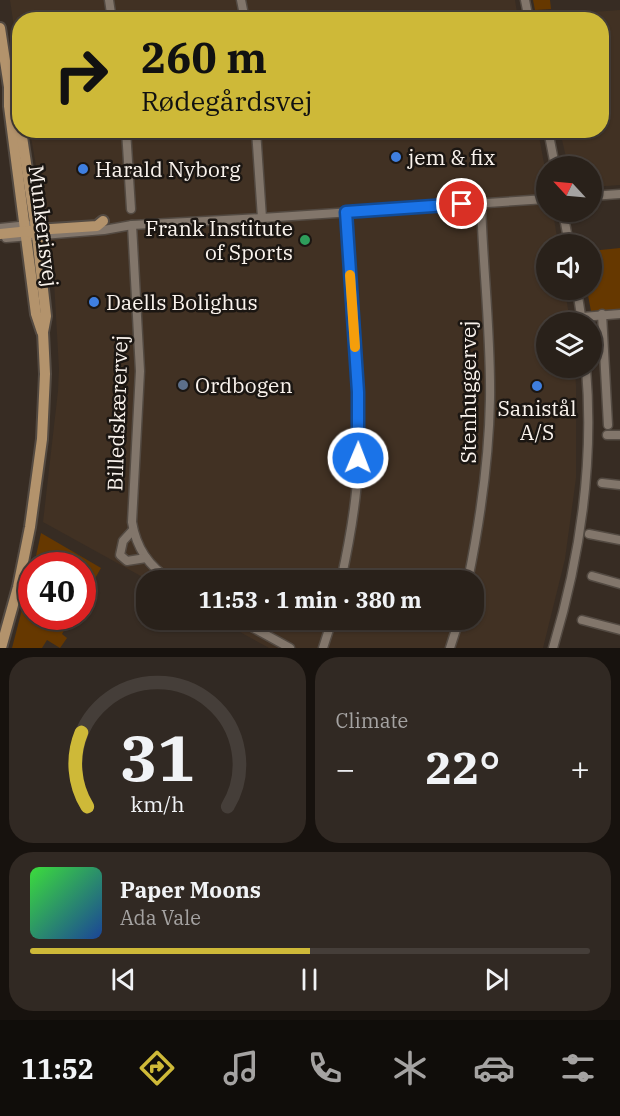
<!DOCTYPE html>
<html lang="en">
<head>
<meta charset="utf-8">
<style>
	:root { --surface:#29211a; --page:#312923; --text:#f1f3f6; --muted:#a5a3a2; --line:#453e39; --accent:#ceb938 }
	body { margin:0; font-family:"IBM Plex Serif",serif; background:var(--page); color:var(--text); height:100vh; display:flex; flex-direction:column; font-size:22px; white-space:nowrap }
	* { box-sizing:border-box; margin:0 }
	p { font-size:20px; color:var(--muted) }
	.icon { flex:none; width:33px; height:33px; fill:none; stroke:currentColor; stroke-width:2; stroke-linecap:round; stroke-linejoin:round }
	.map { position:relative; height:648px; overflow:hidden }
	.sheet { display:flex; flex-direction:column; gap:9px; padding:9px; background:#17120e; flex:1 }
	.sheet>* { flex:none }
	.hud { position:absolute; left:12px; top:12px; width:597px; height:126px; border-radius:24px; box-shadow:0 2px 4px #0004,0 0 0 2px var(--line); background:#ceb938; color:#111; overflow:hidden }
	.needle { width:39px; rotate:296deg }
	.controls { position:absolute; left:536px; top:156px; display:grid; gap:12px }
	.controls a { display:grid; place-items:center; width:66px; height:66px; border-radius:50%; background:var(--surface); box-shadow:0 2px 4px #0004,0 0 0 2px var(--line); font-size:30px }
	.speed { position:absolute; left:18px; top:552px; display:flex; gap:12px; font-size:30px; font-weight:700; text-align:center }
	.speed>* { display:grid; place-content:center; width:78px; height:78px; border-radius:50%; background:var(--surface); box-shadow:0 2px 4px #0004,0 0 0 2px var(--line); line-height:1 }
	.speed .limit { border:9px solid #d22; background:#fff; color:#111 }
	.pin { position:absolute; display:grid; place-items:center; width:51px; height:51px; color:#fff; margin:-26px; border:3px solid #fff; border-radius:50%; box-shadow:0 2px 6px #0007 }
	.me { position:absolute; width:66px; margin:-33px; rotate:1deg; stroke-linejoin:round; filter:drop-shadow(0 0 4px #0008) }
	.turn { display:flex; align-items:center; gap:21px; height:126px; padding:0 30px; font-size:27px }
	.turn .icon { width:78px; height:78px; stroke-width:2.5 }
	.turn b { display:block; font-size:42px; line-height:51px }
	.big { font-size:45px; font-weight:700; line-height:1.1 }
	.sheet .tile { flex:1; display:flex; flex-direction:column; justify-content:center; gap:9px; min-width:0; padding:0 21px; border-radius:24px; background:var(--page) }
	.sheet .dial { align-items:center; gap:0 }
	.dial svg { height:156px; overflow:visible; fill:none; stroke:var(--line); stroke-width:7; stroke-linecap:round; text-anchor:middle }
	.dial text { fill:var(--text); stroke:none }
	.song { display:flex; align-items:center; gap:18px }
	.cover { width:72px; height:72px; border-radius:9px; background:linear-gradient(135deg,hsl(120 70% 55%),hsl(220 70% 35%)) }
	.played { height:6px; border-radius:3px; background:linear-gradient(90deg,var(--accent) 50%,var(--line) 50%) }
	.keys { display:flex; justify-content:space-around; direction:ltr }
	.heat { display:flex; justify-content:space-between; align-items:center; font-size:33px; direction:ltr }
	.sheet .tiles { flex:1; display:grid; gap:9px; grid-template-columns:1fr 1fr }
	.tile:last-child { grid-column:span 2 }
	.trip { position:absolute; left:136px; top:570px; width:348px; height:60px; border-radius:24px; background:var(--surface); box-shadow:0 2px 4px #0004,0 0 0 2px var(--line); font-weight:700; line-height:60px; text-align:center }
	.tab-bar { display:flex; height:96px; justify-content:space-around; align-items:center; background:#100d0a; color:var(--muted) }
	.tab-bar .icon { width:42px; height:42px }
	.tab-bar .on { color:var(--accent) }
	.tab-bar b { font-size:27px; color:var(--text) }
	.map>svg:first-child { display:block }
	.built { fill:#413123 }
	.green { fill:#663800 }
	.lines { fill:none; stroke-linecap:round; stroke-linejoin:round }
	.minor-casing { stroke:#534a42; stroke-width:11 }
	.major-casing { stroke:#534a42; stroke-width:14 }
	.minor { stroke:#82766b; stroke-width:8 }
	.major { stroke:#b3936c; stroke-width:10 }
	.route-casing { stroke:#114b97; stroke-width:15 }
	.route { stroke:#1a73e8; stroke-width:10 }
	.slow { stroke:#f59e0b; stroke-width:10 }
	.shop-dot { fill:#3f7fe0; stroke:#1b1612; stroke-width:2 }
	.leisure-dot { fill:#2e9e5b; stroke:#1b1612; stroke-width:2 }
	.service-dot { fill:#5c6f8a; stroke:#1b1612; stroke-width:2 }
	.labels { text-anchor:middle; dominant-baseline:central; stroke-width:5; stroke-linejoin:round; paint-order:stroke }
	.poi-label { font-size:21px; fill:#faf3ed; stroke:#1b1612; text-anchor:start }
	.street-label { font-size:21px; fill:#faf3ed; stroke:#1b1612 }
</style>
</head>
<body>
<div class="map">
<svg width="620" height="648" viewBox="0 0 620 648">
	<rect width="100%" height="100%" fill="#372c23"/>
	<!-- built -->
	<g class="built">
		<polygon points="10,0 515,0 518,19 20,20 19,62"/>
		<polygon points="620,10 620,185 591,187 591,166 568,166 560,131 602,130 602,20 538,19 537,16"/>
		<polygon points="30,131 538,131 546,174 546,212 553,212 558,244 546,244 546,290 565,290 570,322 546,322 546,368 575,368 576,386 576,478 565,559 543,648 269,648 218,620 474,620 474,580 148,580 43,522 58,391 59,369 53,264"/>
	</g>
	<!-- green -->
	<g class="green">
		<polygon points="533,0 550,0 551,9 535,10"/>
		<polygon points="620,248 620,309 591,311 587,290 591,290 591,251"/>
		<polygon points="41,533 101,568 83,599 82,566 34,565"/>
		<polygon points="31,575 32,616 72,617 62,634 67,638 60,648 47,640 42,648 12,648"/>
	</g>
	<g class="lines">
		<!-- minor casing -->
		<g class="minor-casing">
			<g id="minor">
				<polyline points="109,0 112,20"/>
				<polyline points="241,0 245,20"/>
				<polyline points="525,0 529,20"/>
				<polyline points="126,130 131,209"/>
				<polyline points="256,130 262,218"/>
				<polyline points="548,130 555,166"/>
				<polyline points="591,196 620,194"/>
				<polyline points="563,212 569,244"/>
				<path d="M132,225L140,371L132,522C136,547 149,567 171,580"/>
				<polyline points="0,228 28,225"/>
				<polyline points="6,238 104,230 132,225 262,218 546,199"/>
				<polyline points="577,290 582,322"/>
				<polyline points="602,314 608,425"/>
				<polyline points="582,317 620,314"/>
				<polyline points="607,435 620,435"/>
				<polyline points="602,483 620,485"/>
				<polyline points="133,530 123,541 120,555 127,561 146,558"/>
				<polyline points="589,534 620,540"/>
				<polyline points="592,576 620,584"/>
				<path d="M341,580C349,544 356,505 358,468C361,382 350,297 347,212"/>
				<path d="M468,580C480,521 489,461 490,399C491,334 483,268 481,203"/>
				<polyline points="239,620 290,648"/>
				<polyline points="582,620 620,630"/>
				<polyline points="323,648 332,620"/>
				<polyline points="450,648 459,620"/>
				<path d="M553,648C580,558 594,462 586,368"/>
			</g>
		</g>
		<!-- major casing -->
		<g class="major-casing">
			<g id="major">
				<polyline points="0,28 9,87 9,106 36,314 42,332"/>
				<polyline points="11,90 17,104 20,120"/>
				<polyline points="31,233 36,230 97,226 103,221"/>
				<polyline points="0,234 30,231"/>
				<polyline points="1,648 18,587 30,527 42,439 45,374 43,332 46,316 37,236 21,130"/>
			</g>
		</g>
		<!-- minor -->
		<use href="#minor" class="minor"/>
		<!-- major -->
		<use href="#major" class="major"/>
	</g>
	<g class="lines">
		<!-- route casing -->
		<g class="route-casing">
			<polyline id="route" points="358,458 358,392 346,212 462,204"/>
		</g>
		<!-- route -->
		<use href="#route" class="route"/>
		<!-- slow -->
		<polyline class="slow" points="350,275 355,347"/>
	</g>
	<!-- markers -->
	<g class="shop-dot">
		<circle cx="396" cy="157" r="6"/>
		<circle cx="83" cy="169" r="6"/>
		<circle cx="94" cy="302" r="6"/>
		<circle cx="537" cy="386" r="6"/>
	</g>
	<circle class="leisure-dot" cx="305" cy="240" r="6"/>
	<circle class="service-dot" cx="183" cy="385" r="6"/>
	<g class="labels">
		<!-- poi labels -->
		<g class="poi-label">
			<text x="408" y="157">jem &amp; fix</text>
			<text x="95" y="169">Harald Nyborg</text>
			<text x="293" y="228" text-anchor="end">Frank Institute<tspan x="293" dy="24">of Sports</tspan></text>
			<text x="106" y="302">Daells Bolighus</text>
			<text x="195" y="385">Ordbogen</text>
			<text x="537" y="408" text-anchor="middle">Sanistål<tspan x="537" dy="24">A/S</tspan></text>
		</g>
		<!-- street labels -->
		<g class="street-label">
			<text transform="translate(44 226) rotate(83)">Munkerisvej</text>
			<text transform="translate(468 392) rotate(-90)">Stenhuggervej</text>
			<text transform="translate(117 413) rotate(-88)">Billedskærervej</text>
		</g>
	</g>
</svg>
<div class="controls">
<a><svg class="needle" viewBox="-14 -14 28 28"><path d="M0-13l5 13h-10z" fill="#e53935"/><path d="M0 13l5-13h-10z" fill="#a5a3a2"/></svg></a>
<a><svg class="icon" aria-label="sound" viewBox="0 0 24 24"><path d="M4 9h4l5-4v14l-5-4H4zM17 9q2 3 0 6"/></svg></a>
<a><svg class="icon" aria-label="layers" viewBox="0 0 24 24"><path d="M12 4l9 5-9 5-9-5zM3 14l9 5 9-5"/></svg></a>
</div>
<div class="speed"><div class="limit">40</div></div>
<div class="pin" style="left:462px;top:204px;background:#d93025"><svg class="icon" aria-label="arrive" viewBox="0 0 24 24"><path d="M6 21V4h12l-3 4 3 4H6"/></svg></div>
<svg class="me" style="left:358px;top:458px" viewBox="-20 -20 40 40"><circle r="17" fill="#1a73e8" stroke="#fff" stroke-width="3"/><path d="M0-11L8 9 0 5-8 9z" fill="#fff"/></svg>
<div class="trip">11:53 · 1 min · 380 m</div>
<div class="hud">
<div class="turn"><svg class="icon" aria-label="right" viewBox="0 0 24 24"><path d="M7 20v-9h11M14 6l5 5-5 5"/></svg><div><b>260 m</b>Rødegårdsvej</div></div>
</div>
</div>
<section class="sheet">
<div class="tiles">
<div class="tile dial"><svg viewBox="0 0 100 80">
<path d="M14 69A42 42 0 1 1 86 69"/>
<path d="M14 69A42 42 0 0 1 11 31" stroke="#ceb938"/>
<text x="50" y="56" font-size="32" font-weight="700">31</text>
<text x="50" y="72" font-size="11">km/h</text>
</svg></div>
<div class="tile"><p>Climate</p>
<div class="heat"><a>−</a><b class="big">22°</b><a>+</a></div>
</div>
<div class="tile">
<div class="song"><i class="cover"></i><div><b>Paper Moons</b><p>Ada Vale</p></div></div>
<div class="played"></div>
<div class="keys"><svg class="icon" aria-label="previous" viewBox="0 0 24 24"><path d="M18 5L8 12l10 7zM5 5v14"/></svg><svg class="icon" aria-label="pause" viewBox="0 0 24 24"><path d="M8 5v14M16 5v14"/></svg><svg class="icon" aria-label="next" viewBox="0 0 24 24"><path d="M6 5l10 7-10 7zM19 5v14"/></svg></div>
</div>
</div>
</section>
<nav class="tab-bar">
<b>11:52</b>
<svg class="icon on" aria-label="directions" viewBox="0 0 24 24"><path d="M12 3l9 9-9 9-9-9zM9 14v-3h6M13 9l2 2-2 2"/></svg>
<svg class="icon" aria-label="music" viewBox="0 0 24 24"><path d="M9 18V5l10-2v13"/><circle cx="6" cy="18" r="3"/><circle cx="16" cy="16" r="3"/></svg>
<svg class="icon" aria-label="phone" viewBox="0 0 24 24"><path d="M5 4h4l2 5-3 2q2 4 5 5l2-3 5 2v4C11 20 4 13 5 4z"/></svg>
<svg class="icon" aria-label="climate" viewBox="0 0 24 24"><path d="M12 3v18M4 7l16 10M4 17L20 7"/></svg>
<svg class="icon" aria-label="car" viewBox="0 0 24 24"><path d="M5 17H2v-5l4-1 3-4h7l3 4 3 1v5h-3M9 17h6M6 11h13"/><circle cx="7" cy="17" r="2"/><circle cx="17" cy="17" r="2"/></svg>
<svg class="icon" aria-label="filters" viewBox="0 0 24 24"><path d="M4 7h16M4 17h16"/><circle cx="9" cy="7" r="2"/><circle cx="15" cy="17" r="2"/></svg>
</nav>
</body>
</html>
